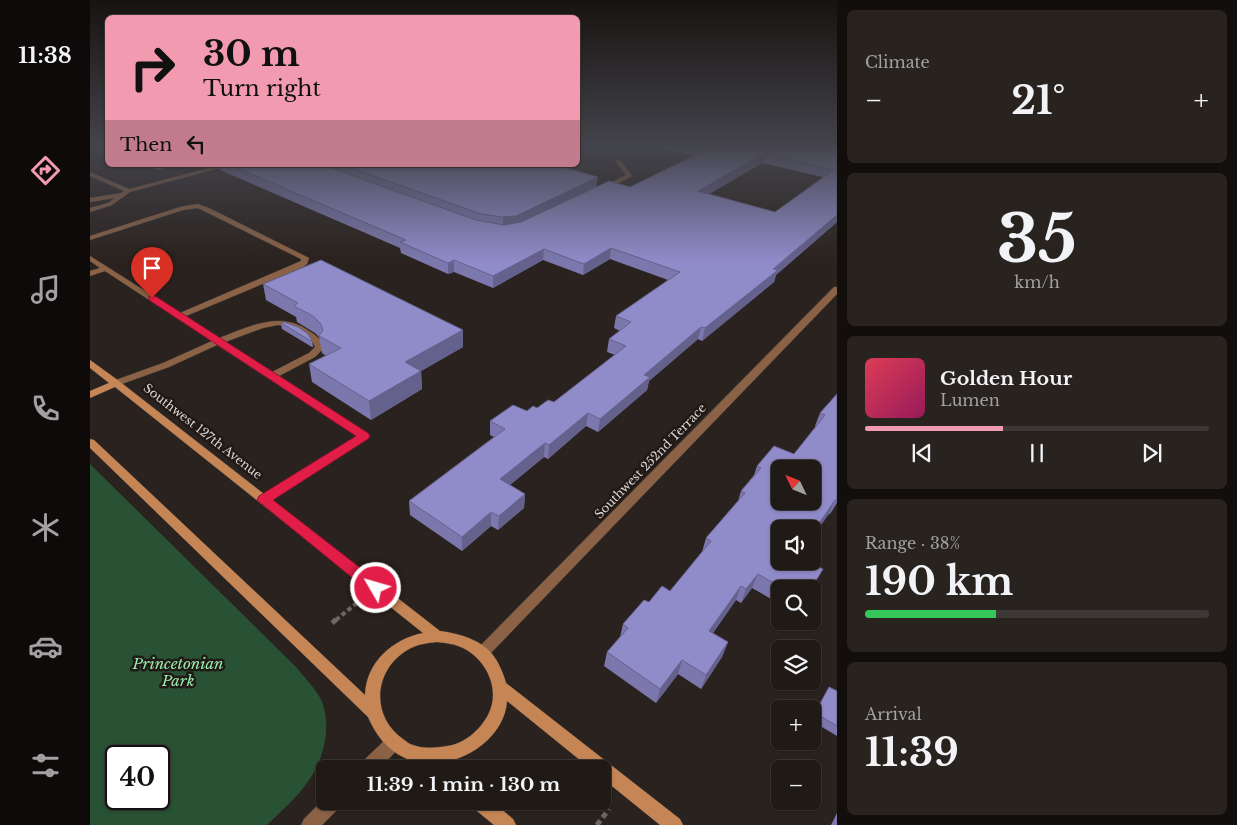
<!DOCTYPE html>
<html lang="en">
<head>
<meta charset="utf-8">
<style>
	:root { --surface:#201a16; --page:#28231f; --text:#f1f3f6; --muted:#a2a1a1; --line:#3d3835; --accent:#f29aaf }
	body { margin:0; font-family:"Libre Baskerville",serif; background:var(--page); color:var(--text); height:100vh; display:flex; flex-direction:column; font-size:19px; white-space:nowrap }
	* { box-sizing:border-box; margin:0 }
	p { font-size:16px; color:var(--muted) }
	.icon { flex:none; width:28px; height:28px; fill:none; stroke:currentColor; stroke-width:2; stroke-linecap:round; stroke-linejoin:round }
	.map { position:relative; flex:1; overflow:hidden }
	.drawer { display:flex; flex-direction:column; gap:10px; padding:10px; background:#120e0c; width:400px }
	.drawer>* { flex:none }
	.banner { position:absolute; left:15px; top:15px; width:475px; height:152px; border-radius:8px; box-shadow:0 1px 4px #0004,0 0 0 1px var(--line); background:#f29aaf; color:#111; overflow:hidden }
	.needle { width:32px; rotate:313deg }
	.controls { position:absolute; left:681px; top:460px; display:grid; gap:10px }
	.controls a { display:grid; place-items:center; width:50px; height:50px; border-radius:8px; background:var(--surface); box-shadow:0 1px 4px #0004,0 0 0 1px var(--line); font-size:25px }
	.speed { position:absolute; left:15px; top:745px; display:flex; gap:10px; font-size:25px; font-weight:700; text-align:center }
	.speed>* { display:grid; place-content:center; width:65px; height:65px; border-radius:50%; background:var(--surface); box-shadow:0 1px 4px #0004,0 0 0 1px var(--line); line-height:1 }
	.speed .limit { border:2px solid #111; border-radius:8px; background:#fff; color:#111 }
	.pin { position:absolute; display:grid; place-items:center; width:42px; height:42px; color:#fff; margin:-51px -21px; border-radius:50% 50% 50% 0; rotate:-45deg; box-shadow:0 0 5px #0007 }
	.pin .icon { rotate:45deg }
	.me { position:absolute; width:55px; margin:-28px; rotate:308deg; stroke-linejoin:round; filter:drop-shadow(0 0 4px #0008) }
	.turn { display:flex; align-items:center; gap:18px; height:105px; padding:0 15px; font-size:22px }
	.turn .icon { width:65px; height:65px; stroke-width:2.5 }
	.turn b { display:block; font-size:35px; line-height:42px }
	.then { display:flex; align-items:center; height:48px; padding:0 15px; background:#0003; gap:10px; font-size:19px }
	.big { font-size:38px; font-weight:700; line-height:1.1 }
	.drawer .widget { flex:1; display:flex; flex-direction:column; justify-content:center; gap:8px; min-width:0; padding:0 18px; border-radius:8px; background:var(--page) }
	.drawer .dial { align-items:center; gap:0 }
	.dial b { font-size:65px; line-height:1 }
	.song { display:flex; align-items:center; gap:15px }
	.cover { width:60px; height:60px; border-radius:8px; background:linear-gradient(135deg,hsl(350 70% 55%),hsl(330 70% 35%)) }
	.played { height:5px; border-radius:2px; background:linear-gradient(90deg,var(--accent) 40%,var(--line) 40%) }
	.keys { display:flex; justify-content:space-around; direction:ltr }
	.heat { display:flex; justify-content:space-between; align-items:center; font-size:28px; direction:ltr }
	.charge { height:8px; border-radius:4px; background:linear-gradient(90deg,#34c759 38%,var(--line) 0) }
	.trip { position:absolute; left:226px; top:760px; width:295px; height:50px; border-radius:8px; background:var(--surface); box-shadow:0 1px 4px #0004,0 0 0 1px var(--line); font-weight:700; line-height:50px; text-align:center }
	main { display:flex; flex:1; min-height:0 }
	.tabs { display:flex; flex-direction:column; width:90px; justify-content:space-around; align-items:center; background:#0d0a09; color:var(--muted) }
	.tabs .icon { width:35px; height:35px }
	.tabs .current { color:var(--accent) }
	.tabs b { font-size:22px; color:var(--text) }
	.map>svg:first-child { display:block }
	.green { fill:#285233; fill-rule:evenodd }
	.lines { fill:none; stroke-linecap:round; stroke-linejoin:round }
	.lane-casing { stroke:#463f3b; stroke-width:1 }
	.street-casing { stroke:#463f3b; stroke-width:1 }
	.secondary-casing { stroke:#463f3b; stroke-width:1 }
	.path-far1 { stroke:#6d6663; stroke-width:4; stroke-dasharray:4.5 3; stroke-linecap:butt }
	.path { stroke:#6d6663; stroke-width:5; stroke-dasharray:5.5 4; stroke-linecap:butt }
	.lane { fill:#8b6245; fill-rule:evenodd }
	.street { fill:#8b6245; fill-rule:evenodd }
	.secondary { fill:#c68555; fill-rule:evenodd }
	.wall { fill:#7c78ad; fill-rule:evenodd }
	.shaded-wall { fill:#65618d }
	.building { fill:#908bc9; stroke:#65618d; fill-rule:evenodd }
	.route { fill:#e11d48; stroke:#92132f }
	.labels { text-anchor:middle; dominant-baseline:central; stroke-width:5; stroke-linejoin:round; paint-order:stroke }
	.street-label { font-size:12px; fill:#dcd6d4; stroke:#201915 }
	.near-park-label { font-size:15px; font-style:italic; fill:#98ebab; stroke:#201915 }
</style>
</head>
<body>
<main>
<nav class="tabs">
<b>11:38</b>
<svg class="icon current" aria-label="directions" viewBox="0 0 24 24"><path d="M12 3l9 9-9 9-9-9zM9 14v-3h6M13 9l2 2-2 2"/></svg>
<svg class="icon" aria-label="music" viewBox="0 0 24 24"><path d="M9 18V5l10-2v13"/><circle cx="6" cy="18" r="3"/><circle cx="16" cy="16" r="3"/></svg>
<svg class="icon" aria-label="phone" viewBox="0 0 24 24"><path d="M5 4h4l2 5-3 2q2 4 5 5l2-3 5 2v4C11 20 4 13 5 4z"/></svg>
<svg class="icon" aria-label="climate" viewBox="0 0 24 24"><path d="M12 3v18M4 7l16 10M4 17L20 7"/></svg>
<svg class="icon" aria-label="car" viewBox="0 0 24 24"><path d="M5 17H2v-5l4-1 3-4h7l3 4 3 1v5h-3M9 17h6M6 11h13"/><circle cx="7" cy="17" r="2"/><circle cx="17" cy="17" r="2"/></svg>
<svg class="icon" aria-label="filters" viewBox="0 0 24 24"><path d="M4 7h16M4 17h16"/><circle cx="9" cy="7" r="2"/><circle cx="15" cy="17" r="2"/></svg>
</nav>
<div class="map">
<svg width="747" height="825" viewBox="0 0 747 825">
	<rect width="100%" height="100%" fill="#2a221e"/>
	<!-- green -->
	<path class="green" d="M0,464L207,668C214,677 223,686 229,696C243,720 235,758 219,780C208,797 191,811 177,825H0ZM26,756H69V799H26Z"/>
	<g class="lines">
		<!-- lane casing -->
		<g class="lane-casing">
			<path id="lane" d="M108,204L119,208L219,258L217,264L213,267L96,316L129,338C159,327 190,310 219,331C227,336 231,339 234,348L225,357L189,376L279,436L174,504L170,503L168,500L170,497L267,436L127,345L79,367L29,385H23L21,383L23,381L73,363L122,341L15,271L0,276V271L10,268L0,261V256L90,313L211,261V259L108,208L93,210L0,240V236L90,207ZM188,325C202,326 220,334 225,347L219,353L182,372L135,342L173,328Z"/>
		</g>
		<!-- street casing -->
		<g class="street-casing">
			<g id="street">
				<polygon points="527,161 531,161 542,176 517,189 513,189 513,187 536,175 526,162"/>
				<polygon points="131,165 141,165 40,192 22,205 0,212 0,208 18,203 25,198 0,202 0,198 31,193 34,191 0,176 0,172 39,189"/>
				<polygon points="744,287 747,287 747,294 398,656 393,658 388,656 386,652 388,648"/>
				<polygon points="303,735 309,738 311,743 309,748 289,769 269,769 271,763 297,738"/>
				<polygon points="235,798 235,801 252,801 250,807 232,825 211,825 214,819"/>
			</g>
		</g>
		<!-- secondary casing -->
		<g class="secondary-casing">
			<g id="secondary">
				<path d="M0,360L29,381L350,631C372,634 396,641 407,661C411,668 414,676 416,683L590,819L593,825H570L512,778V769H501L417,701C415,733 383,758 353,762L357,769H336C326,761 325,763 315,758C296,749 286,735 278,717L0,448V439L4,440L275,695C276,662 303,639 333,633L25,387L0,398V391L19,383L0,368ZM347,642C356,643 365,644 373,648C397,660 411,690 398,715C390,730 374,744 357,746C345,748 334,749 323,745C319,744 316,741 313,739C279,715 284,667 321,648C329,644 338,643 347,642Z"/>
				<polygon points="380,801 402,801 423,819 426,825 404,825 382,807"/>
			</g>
		</g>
		<!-- path-far1 -->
		<polyline class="path-far1" points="246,620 268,602"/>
		<!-- path -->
		<g class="path">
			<polyline points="242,623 248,618"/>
			<polyline points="507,825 519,809"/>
		</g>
		<!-- lane -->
		<use href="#lane" class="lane"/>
		<!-- street -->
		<use href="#street" class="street"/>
		<!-- secondary -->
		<use href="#secondary" class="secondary"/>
	</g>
	<!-- wall -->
	<g class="wall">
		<polygon points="2,145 18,145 18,152"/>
		<path d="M560,145H747V222L686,275L684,282L612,341L608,339L559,381L557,390L508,432L496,426L458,459L454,457L420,485L435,494L434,508L408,530L401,526L372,551L320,515L319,501L404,437L400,435V421L447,408L464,402L525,355L517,352L519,339L530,331L524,328L526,316L578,280L520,259L493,275L453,260L403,288L364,272L358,274L311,253L310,248L130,170L129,165H466L506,186L540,187L603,156ZM672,163L733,177L685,212L618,194Z"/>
		<polygon points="53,165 86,165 70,170"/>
		<polygon points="173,284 373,347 331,371 332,389 281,420 222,382 219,364 236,356 232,353 229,337 225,333 207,322 206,317 176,300"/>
		<polygon points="191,323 222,340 223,347 222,347 192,329"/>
		<polygon points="747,394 747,503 740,514 739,514 690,529 732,550 725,566 726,584 722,589 690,589 690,604 662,588 651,603 646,600 623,633 638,642 632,657 611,689 588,674 566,703 514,666 517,652 530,637 533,624 580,591 612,552 616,538 648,501 651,491 664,475 667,466 704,454 726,427 725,426 730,413"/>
		<polygon points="739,687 747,691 747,736 722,721 722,718"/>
		<polygon points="747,813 747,825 741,825"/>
	</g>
	<!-- shaded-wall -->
	<g class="shaded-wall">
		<polygon points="488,145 501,145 488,151"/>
		<polygon points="675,153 672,163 606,202 608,191"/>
		<polygon points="69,165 86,165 70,170"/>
		<polygon points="508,177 506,187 425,226 413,228 413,217"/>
		<polygon points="747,215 747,222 686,275 684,282 612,341 615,328"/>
		<polygon points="521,248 520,259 493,275 494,264"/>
		<polygon points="454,249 453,260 403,288 403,276"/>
		<polygon points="364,260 364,272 358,274 358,263"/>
		<polygon points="611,327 608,339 559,381 557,390 508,432 510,419 554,375"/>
		<polygon points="373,330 373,347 331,371 332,389 281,420 279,401 315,362"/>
		<polygon points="498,413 496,426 458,459 459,445"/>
		<polygon points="455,443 454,457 410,493 410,479"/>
		<polygon points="435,494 434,508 408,530 409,516"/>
		<polygon points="745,500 739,514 722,538 722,534"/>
		<polygon points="747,500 747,503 740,514"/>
		<polygon points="401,512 401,526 372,551 372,537"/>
		<polygon points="732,550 726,564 716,579 723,564"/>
		<polygon points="668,574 662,588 651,603 656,589"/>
		<polygon points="651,586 646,600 614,645 619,631"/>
		<polygon points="638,642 632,657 611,689 616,675"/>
		<polygon points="592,660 588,674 566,703 570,689"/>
	</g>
	<!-- building -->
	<g class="building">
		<path d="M598,145H747V215L683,269L688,270L615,328L611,327L554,375L560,377L510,419L498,413L459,445L455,443L410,479L435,494L409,516L401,512L372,537L319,501L415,429L400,421L423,405L437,411L443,406L447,408L458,400L464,402L536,346L519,339L541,322L526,316L590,272L521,248L494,264L454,249L403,276L364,260L358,263L310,242L316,240L140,165H233L386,220L414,225L431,222L519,181L540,187L616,150ZM675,153L744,170L685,212L608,191Z"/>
		<polygon points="253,165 466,165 508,177 426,216 413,217 391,214"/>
		<polygon points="231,260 373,330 315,362 331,371 279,401 219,364 251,348 229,336 233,330 231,324 223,316 204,306 208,303 173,284"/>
		<polygon points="194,322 208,327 217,333 222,340 221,341 191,323"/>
		<path d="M747,394V500H745L722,534V529H690V561H722V545L732,550L723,564L733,569L721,589H694L668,574L656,589L651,586L619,631L638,642L616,675L592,660L570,689L517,652L538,628L533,624L554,600L559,602L572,586L580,591L621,541L616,538L655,493L651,491L671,468L667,466L684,446L704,454L735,415L730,413ZM690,469H722V501H690Z"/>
		<polygon points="739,687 747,691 747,726 725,713"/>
	</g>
	<!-- sky -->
	<linearGradient id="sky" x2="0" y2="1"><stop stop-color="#171310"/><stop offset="0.56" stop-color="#44444c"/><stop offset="1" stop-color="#44444c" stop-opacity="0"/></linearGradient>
	<rect width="747" height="261" fill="url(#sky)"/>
	<!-- route -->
	<polygon class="route" points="59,296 65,296 278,433 280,436 278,439 183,500 291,584 294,588 291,593 286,594 281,593 167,500 169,496 266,436 59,300"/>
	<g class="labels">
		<!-- street labels -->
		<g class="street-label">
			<text transform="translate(113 431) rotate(38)">Southwest 127th Avenue</text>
			<text transform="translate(560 461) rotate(-46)">Southwest 252nd Terrace</text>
		</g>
		<!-- near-park labels -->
		<g class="near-park-label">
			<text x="88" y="663">Princetonian<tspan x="88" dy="17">Park</tspan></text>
		</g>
	</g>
</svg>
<div class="controls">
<a><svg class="needle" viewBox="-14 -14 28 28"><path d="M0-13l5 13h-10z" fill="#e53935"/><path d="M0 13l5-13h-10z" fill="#a2a1a1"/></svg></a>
<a><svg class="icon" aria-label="sound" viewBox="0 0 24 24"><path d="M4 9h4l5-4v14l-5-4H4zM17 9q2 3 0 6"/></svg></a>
<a><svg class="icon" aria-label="search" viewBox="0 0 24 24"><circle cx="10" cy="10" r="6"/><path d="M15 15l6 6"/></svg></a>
<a><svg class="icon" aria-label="layers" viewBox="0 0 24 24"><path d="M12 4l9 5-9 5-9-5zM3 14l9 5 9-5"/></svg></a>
<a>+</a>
<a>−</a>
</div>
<div class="speed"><div class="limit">40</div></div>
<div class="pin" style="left:62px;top:298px;background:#d93025"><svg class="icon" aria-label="arrive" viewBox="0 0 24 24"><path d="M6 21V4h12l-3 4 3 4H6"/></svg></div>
<svg class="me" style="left:286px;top:588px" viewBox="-20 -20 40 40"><circle r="17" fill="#e11d48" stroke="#fff" stroke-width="3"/><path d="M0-11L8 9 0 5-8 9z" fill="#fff"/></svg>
<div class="trip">11:39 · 1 min · 130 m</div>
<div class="banner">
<div class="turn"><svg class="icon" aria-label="right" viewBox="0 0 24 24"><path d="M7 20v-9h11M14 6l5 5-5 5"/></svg><div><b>30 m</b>Turn right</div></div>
<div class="then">Then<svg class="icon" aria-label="left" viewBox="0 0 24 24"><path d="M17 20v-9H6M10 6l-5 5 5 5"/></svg></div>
</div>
</div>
<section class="drawer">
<div class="widget"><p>Climate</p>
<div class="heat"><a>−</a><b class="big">21°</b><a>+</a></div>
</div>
<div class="widget dial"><b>35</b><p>km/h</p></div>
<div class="widget">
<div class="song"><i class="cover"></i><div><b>Golden Hour</b><p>Lumen</p></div></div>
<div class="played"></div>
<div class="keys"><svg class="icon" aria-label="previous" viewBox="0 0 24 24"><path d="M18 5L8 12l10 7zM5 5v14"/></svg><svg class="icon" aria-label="pause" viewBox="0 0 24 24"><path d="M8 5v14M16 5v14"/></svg><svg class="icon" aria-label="next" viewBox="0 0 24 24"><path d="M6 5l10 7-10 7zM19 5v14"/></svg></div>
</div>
<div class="widget"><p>Range · 38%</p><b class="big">190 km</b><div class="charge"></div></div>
<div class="widget"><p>Arrival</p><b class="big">11:39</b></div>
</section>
</main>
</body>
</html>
